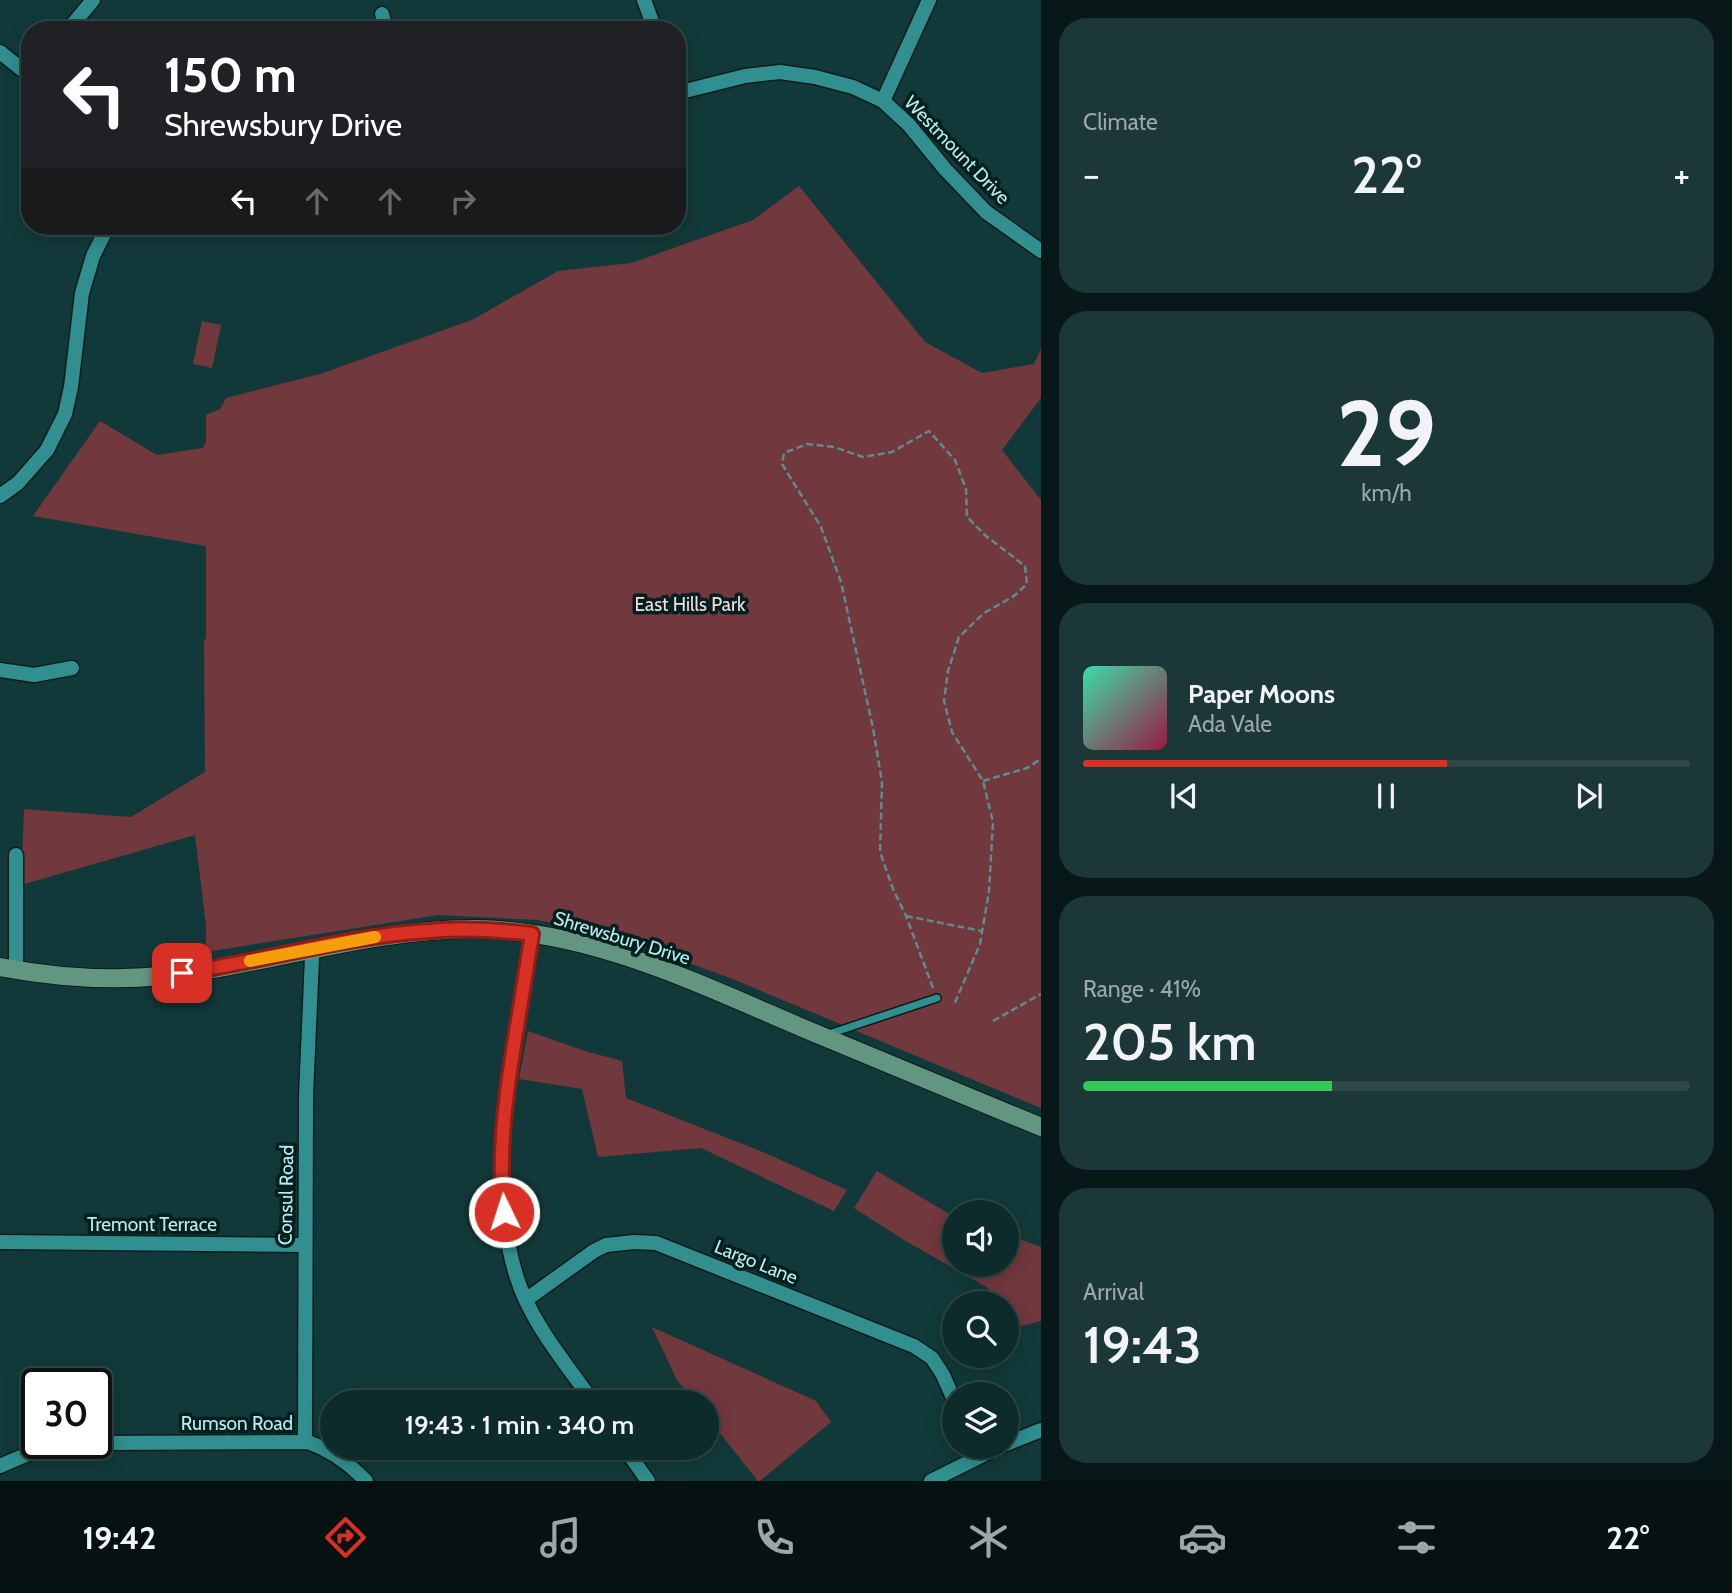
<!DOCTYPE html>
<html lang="en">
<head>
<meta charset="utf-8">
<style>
	:root { --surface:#0e2b2b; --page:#1c3737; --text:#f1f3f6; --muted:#9ba7a9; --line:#2e4747; --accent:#d93025 }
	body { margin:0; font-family:Cabin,sans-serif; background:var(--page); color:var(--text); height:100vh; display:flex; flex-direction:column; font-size:26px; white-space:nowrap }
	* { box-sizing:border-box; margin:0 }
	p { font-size:23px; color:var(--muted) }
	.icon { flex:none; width:38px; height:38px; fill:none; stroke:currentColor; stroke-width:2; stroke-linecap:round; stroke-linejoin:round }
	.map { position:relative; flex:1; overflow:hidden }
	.details { display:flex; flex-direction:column; gap:18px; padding:18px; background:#081818; width:691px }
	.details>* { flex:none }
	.top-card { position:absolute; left:21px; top:21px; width:665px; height:214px; border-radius:28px; box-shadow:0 4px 18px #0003,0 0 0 2px var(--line); background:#202124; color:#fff; overflow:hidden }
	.fabs { position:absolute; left:942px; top:1200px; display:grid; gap:14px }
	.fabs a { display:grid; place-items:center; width:77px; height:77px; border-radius:50%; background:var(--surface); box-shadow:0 4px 18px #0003,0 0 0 2px var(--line); font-size:35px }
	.speed { position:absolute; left:21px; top:1368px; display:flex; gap:14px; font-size:35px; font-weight:700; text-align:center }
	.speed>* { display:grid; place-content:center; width:91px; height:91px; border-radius:50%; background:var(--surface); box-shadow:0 4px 18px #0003,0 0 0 2px var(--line); line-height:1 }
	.speed .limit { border:4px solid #111; border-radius:10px; background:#fff; color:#111 }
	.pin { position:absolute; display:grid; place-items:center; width:60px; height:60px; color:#fff; margin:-30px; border-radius:14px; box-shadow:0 4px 10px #0006 }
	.me { position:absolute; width:77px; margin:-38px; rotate:356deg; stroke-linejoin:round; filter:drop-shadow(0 0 5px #0008) }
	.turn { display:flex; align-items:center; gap:24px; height:147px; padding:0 28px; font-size:32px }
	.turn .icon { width:91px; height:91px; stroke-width:2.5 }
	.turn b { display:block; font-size:49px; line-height:60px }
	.lanes { display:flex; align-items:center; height:66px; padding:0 28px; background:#0003; justify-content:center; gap:35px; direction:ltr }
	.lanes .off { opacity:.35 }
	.big { font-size:52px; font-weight:600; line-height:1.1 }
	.details .tile { flex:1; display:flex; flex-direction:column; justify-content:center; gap:10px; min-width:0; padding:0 24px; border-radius:28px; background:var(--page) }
	.details .dial { align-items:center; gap:0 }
	.dial b { font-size:91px; line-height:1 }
	.song { display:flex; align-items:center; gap:21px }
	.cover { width:84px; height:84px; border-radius:10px; background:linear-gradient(135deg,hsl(160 70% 55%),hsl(340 70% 35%)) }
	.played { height:7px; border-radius:4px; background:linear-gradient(90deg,var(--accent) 60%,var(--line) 60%) }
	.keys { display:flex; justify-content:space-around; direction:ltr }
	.heat { display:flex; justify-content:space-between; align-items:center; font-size:38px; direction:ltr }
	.charge { height:10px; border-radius:5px; background:linear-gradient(90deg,#34c759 41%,var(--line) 0) }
	.trip { position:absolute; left:320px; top:1390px; width:399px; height:70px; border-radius:35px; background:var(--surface); box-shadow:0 4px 18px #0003,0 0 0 2px var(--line); font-weight:600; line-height:70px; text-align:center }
	.tab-bar { display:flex; height:112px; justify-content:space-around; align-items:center; background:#061111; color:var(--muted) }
	.tab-bar .icon { width:49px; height:49px }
	.tab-bar .current { color:var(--accent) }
	.tab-bar b { font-size:32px; color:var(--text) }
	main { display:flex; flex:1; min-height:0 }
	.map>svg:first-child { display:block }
	.green { fill:#71383e }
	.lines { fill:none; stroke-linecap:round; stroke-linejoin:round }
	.lane-casing { stroke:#0d1d1d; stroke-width:10 }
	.street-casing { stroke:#0d1d1d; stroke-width:17 }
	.secondary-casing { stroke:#0d1d1d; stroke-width:20 }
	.path { stroke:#5e8b8b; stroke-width:2.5; stroke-dasharray:7 3.5; stroke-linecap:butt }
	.lane { stroke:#318f8f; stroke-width:7 }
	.street { stroke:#318f8f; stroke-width:14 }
	.secondary { stroke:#639681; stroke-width:18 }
	.route-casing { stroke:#8d1f18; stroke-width:18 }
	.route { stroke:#d93025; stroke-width:12 }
	.slow { stroke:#f59e0b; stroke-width:12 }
	.labels { text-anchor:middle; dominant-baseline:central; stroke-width:7; stroke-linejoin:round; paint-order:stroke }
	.street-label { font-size:19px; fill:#b9eeed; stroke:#041f1f }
	.park-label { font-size:19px; fill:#f3dedf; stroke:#041f1f }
</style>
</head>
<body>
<main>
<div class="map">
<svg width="1041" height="1481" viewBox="0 0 1041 1481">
	<rect width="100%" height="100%" fill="#123939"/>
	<!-- green -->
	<g class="green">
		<polygon points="799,186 925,342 982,373 1034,364 1041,349 1041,398 1002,450 1041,500 1041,1108 730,978 614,936 538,920 438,915 206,952 206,926 195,835 21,885 24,809 131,817 205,772 204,640 206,638 206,546 33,516 100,421 157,455 203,448 206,441 206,415 220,409 226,398 320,374 472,320 558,271 631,263 753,220"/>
		<polygon points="202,321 221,325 212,368 193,364"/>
		<polygon points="528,1031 585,1051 622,1061 626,1098 765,1153 847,1190 834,1211 701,1148 598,1157 582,1089 519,1079"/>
		<polygon points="877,1171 946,1212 954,1215 954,1265 1006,1265 1006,1234 1041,1247 1041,1321 1010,1329 1006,1323 1006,1304 996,1304 988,1288 904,1240 854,1208"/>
		<polygon points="652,1327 816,1401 831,1422 760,1481 758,1481 707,1417 707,1402 695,1402 677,1380"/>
	</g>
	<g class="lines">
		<!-- lane casing -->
		<g class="lane-casing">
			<polyline id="lane" points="826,1035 937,998"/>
		</g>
		<!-- street casing -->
		<g class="street-casing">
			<g id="street">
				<polyline points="644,0 655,30"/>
				<polyline points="382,14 386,30"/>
				<polyline points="68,30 93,0"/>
				<polyline points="0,52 30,76"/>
				<polyline points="677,93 745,76 780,72 815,77 853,87 883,101 909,125 945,169 986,212 1041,251"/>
				<polyline points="883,101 929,0"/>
				<polyline points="0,496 18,483 47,450 65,414 71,387 82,293 93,256 108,226"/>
				<polyline points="0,670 34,675 72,668"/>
				<polyline points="16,855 16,970"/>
				<path d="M532,934C526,970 520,1007 514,1044C502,1121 493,1199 516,1275C530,1322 565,1362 593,1402"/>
				<polyline points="0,1242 304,1245"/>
				<polyline points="527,1299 594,1251 606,1245 634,1242 656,1243 914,1346 932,1358 943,1375 954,1400"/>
				<polyline points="305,1442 306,1096 312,957 314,949"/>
				<path d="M96,1443L308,1442C330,1450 350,1464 366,1481"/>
				<polyline points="1006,1444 1041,1430"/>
				<polyline points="624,1447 648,1481"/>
				<polyline points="0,1466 30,1453 70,1444"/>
				<polyline points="931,1481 999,1447"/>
			</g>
		</g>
		<!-- secondary casing -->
		<g class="secondary-casing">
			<path id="secondary" d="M0,967C53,977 108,981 162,976C267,965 368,929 474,929C591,930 699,984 805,1029C883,1062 962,1094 1041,1127"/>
		</g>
		<!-- path -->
		<g class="path">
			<polyline points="983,781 1027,768 1041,759"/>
			<polyline points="906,916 982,931"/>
			<polyline points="933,988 906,916 893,889 880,852 882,782 873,728 841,582 821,527 782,464 784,453 807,444 834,447 863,457 892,452 929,431 955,460 966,489 967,517 986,536 1025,566 1027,584 1014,596 984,613 959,637 948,671 944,701 952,732 983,781 993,822 989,891 980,944 954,1005"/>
			<polyline points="993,1021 1041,994"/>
		</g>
		<!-- lane -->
		<use href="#lane" class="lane"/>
		<!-- street -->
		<use href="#street" class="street"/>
		<!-- secondary -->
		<use href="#secondary" class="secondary"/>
	</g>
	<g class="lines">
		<!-- route casing -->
		<g class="route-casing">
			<path id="route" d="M182,973C265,961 346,936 430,931C464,928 498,930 532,934C526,971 520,1008 514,1045C505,1101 498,1156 504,1212"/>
		</g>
		<!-- route -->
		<use href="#route" class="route"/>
		<!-- slow -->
		<polyline class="slow" points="250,961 375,937"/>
	</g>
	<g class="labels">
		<!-- street labels -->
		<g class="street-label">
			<text transform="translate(957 150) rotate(46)">Westmount Drive</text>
			<text transform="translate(622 938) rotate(17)">Shrewsbury Drive</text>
			<text transform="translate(286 1195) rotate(-89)">Consul Road</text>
			<text x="152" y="1224">Tremont Terrace</text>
			<text transform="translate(756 1262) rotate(22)">Largo Lane</text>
			<text x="237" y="1423">Rumson Road</text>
		</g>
		<!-- park labels -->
		<g class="park-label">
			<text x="690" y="604">East Hills Park</text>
		</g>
	</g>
</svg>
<div class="fabs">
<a><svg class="icon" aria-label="sound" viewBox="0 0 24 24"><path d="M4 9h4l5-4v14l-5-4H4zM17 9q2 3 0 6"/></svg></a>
<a><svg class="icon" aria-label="search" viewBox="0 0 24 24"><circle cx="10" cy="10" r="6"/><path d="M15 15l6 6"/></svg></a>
<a><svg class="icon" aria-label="layers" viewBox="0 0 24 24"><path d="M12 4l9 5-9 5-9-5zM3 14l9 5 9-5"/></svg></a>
</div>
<div class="speed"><div class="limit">30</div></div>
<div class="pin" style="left:182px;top:973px;background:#d93025"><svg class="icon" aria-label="arrive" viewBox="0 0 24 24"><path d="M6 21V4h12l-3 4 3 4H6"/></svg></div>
<svg class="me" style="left:504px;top:1212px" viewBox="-20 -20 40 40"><circle r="17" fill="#d93025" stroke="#fff" stroke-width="3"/><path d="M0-11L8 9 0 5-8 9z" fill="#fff"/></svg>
<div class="trip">19:43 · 1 min · 340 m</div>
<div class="top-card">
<div class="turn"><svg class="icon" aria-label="left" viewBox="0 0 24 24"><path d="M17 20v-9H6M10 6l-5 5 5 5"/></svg><div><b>150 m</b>Shrewsbury Drive</div></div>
<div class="lanes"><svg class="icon" aria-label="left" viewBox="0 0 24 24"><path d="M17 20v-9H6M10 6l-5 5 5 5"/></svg><svg class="icon off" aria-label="ahead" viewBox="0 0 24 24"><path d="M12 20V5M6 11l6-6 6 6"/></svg><svg class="icon off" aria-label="ahead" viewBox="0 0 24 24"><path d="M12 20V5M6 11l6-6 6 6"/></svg><svg class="icon off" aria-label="right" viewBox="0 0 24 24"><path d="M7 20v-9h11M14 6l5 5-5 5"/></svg></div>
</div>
</div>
<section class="details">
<div class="tile"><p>Climate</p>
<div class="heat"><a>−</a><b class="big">22°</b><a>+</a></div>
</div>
<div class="tile dial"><b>29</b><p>km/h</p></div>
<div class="tile">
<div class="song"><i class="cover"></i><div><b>Paper Moons</b><p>Ada Vale</p></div></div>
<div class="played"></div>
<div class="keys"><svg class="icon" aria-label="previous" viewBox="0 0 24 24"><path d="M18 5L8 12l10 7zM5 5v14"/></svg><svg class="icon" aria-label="pause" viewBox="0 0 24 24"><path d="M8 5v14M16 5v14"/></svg><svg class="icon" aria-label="next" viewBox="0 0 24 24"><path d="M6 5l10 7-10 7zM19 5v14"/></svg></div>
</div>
<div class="tile"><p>Range · 41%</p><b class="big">205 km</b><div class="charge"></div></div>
<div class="tile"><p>Arrival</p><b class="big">19:43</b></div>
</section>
</main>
<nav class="tab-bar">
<b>19:42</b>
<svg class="icon current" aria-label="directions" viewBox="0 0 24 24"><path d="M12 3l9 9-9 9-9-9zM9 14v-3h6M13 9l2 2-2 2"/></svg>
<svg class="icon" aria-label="music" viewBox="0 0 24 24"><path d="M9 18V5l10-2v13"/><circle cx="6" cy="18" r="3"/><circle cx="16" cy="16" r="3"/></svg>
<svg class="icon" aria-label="phone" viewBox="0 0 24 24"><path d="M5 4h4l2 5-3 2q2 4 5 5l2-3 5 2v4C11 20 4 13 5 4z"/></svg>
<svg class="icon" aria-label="climate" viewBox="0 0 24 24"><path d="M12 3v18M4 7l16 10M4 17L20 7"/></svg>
<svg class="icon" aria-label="car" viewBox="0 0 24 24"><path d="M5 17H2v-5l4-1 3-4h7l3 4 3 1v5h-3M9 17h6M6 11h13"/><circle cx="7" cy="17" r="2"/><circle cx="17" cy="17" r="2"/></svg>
<svg class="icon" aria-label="filters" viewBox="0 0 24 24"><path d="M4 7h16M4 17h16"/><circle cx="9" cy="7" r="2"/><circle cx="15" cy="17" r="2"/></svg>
<b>22°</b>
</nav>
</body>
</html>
